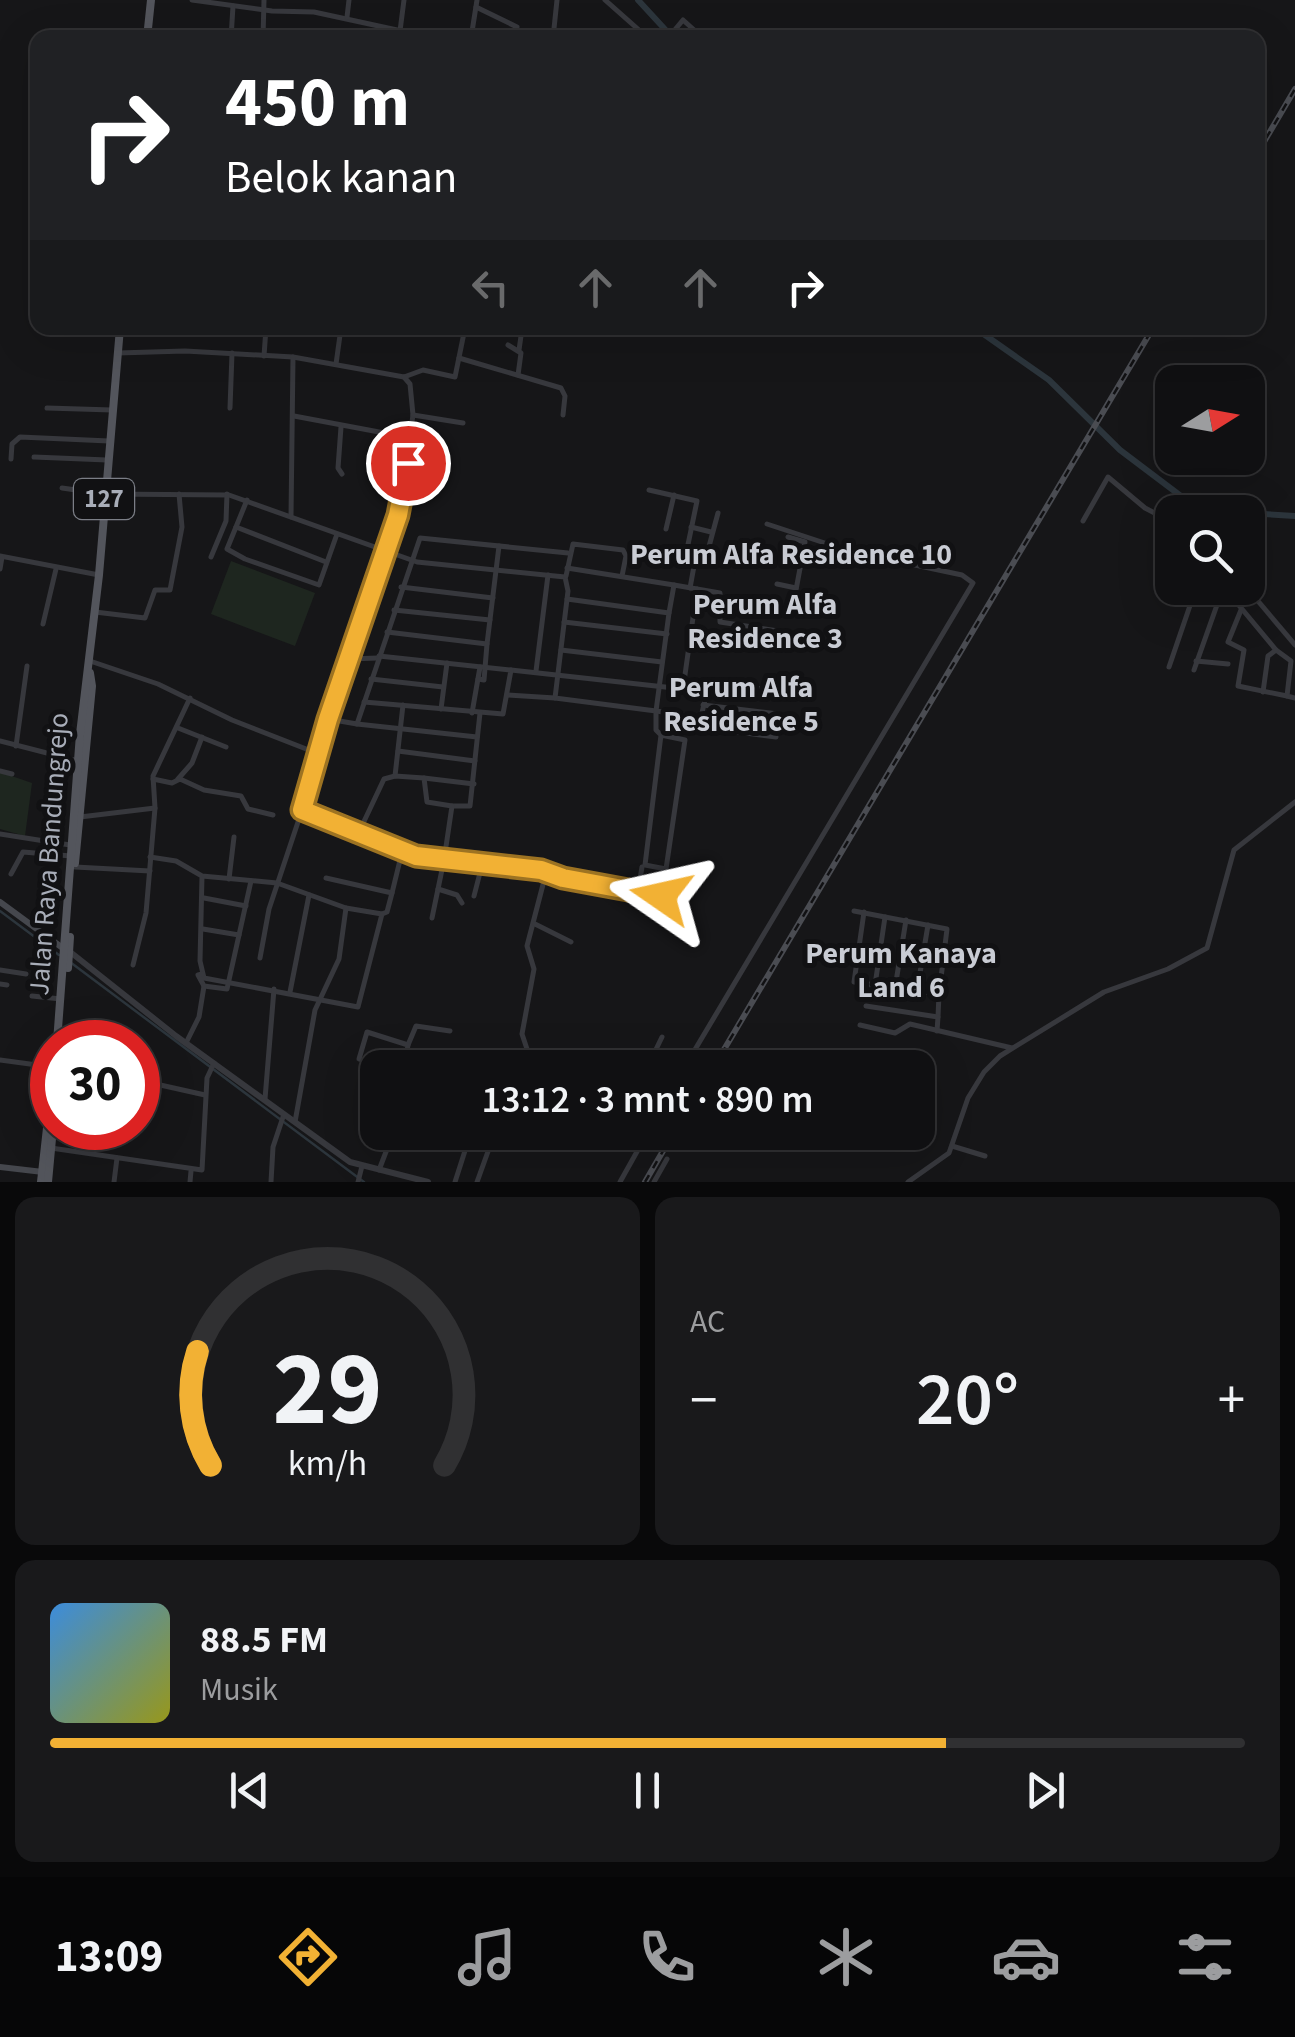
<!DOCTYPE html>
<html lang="id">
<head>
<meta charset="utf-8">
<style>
	:root { --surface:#101012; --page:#19191b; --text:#f1f3f6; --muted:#9c9d9f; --line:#303032; --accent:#f2b134 }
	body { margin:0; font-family:"Source Sans 3",sans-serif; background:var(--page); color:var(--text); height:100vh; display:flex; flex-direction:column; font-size:38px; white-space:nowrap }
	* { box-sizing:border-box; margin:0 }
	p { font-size:32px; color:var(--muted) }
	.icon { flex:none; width:55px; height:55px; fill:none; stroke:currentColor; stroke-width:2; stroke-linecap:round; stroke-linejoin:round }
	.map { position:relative; height:1182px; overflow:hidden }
	.details { display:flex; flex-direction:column; gap:15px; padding:15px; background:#09090a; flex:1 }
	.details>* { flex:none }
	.top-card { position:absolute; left:30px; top:30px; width:1235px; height:305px; border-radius:20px; box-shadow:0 10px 40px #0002,0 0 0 2px var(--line); background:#202124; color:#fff; overflow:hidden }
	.needle { width:65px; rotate:79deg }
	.fabs { position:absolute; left:1155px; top:365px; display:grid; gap:20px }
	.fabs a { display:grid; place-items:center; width:110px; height:110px; border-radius:20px; background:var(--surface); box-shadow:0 10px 40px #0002,0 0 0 2px var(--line); font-size:50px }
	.speed { position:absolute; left:30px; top:1020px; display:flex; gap:20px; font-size:50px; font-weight:700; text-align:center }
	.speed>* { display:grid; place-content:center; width:130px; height:130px; border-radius:50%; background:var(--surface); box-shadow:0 10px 40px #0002,0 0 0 2px var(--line); line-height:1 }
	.speed .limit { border:15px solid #d22; background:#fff; color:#111 }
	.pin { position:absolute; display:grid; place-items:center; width:85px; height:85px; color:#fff; margin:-42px; border:5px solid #fff; border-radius:50%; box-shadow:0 2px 10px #0007 }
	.me { position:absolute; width:110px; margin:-55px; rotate:281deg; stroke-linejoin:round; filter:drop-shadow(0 0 8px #0008) }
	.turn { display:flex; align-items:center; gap:35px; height:210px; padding:0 30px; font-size:45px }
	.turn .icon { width:130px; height:130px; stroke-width:2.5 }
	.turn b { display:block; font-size:70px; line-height:85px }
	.lanes { display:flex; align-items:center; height:95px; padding:0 30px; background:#0003; justify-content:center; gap:50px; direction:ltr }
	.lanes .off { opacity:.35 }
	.big { font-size:75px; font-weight:600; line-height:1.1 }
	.details .widget { flex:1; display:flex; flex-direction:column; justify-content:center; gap:15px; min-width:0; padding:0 35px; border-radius:20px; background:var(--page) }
	.details .dial { align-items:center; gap:0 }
	.dial svg { height:260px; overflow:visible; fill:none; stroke:var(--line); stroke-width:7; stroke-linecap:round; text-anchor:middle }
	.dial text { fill:var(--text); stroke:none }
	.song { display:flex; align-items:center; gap:30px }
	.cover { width:120px; height:120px; border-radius:15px; background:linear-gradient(135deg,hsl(210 70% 55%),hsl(60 70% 35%)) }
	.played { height:10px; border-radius:5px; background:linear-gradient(90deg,var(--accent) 75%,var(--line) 75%) }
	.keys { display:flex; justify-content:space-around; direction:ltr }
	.heat { display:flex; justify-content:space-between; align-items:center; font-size:55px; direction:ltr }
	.details .tiles { flex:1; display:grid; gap:15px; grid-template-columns:1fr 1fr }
	.widget:last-child { grid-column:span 2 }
	.trip { position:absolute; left:360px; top:1050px; width:575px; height:100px; border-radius:20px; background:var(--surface); box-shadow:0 10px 40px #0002,0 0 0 2px var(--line); font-weight:600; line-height:100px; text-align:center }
	.dock { display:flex; height:160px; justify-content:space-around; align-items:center; background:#060607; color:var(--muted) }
	.dock .icon { width:70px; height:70px }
	.dock .active { color:var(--accent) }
	.dock b { font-size:45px; color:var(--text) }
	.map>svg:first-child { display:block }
	.green { fill:#1e261f }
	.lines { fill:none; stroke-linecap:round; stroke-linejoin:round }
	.stream { stroke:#2c353c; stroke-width:2.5 }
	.canal { stroke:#2c353c; stroke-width:6 }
	.minor { stroke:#37383d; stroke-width:5 }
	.tertiary { stroke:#37383d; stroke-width:6 }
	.secondary { stroke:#45474d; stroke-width:6 }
	.primary { stroke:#53555c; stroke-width:8 }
	.rail-casing { stroke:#4a4c52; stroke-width:6 }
	.rail { stroke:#111113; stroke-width:2.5; stroke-dasharray:8; stroke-linecap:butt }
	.route-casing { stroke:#9d7322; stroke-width:25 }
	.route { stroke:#f2b134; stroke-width:18 }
	.labels { text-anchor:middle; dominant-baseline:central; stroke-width:10; stroke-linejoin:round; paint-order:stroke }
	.shield { fill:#111113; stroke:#7b7e86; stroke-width:2.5 }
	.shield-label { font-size:25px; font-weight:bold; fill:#a8adb8 }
	.street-label { font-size:28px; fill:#a8adb8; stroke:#111113 }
	.neighbourhood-label { font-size:30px; font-weight:bold; fill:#c9ccd4; stroke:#111113 }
</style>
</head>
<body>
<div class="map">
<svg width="1295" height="1182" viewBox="0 0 1295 1182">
	<rect width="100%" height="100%" fill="#161618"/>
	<!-- green -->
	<g class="green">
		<polygon points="231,561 315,593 295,646 211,614"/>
		<polygon points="0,772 32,783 25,836 0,829"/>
	</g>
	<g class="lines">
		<!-- stream -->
		<g class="stream">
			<polyline points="0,911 59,955"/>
			<polyline points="70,962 364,1182"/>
		</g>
		<!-- canal -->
		<g class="canal">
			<polyline points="638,0 673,38"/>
			<polyline points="975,328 1049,380 1120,450 1202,512"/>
			<polyline points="1230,512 1247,512"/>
			<polyline points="1248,513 1295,516"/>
		</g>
		<!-- minor -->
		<g class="minor">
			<polyline points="192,0 272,11 314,12 434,38"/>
			<polyline points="605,0 648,38"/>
			<polyline points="476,7 517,27"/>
			<polyline points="347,17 349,0"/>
			<polyline points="400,31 404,0"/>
			<polyline points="231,38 233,6"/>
			<polyline points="263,38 264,0"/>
			<polyline points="471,38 477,0"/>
			<polyline points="553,38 557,0"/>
			<polyline points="668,38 683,20 703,38"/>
			<polyline points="508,345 521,353 518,375"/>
			<polyline points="519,350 521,336"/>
			<polyline points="118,353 185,351 293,357 404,377 423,370 455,377 465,328"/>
			<polyline points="264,356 266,328"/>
			<polyline points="459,358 561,388 565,396 563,415"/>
			<polyline points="336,364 341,328"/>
			<polyline points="404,377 410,384 413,415 398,515 328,719 302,810 402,852 444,860 432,918"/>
			<polyline points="47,408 112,410"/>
			<polyline points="230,408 232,353"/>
			<polyline points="413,415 463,423"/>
			<polyline points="294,416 411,438"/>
			<polyline points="341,427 338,468 342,474"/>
			<polyline points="409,456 435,463"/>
			<polyline points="34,457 107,460"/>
			<polyline points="11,459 12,444 20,437 109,441"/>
			<polyline points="62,488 104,494 229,495 417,562 565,577 568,591 555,698 656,711 656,730 661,735 645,865 666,869 685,740 661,735"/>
			<polyline points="649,490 697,501 685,559 694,566"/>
			<polyline points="247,500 227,549 245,559 319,585 337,534"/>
			<polyline points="291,517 293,357"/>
			<polyline points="1083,521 1108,477 1145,508 1172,522"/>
			<polyline points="236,527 326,562"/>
			<polyline points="691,527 711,532"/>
			<polyline points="666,529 674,495"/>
			<polyline points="0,556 99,575"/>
			<polyline points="211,557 226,521 227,494"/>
			<polyline points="782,561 800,566"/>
			<polyline points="567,568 674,585"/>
			<polyline points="0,569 2,557"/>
			<polyline points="566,576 573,544 623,550 626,556 622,576"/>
			<polyline points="777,584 796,588"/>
			<polyline points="401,587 493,598"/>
			<polyline points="690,588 694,566 704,565 718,513"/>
			<polyline points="1247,588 1295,645"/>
			<polyline points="697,589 720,593 720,622 791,633"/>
			<polyline points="1232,597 1276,650 1291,661 1287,696 1295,698"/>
			<polyline points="567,599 669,613 656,711 701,717 709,683 781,691"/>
			<polyline points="720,601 792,611 805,542 788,537"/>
			<polyline points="394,610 490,620"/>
			<polyline points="1241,610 1228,642 1244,650 1238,686 1287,696"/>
			<polyline points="95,612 145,618 155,590 170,590 182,527 179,494"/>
			<polyline points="564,622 667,634"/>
			<polyline points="43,624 56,569"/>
			<polyline points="387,632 487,644 499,546"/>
			<polyline points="561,650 662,662"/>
			<polyline points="348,659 378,658"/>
			<polyline points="90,661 158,684 232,720 319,754"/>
			<polyline points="1196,661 1228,664"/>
			<polyline points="1169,667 1196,588"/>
			<polyline points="511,670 683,689 697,589 674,585 669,613"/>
			<polyline points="1194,670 1223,588"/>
			<polyline points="536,671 548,575"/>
			<polyline points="371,679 443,687"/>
			<polyline points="478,679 484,680 487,644"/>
			<polyline points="1263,692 1268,656 1276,650"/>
			<polyline points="507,695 555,698"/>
			<polyline points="364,702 503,714 511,670 379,656"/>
			<polyline points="703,705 778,714"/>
			<polyline points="441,709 447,663"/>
			<polyline points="472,713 480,667"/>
			<polyline points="701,717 701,727 776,737"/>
			<polyline points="328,719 357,724 420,538 568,553"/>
			<polyline points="357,724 477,737"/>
			<polyline points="178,728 226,747"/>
			<polyline points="0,741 78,761"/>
			<polyline points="16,746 27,666"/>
			<polyline points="398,751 475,761"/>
			<polyline points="0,771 12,774"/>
			<polyline points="395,776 403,705"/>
			<polyline points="424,778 474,784"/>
			<polyline points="153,779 172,783 180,779 204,790 241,796 248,809 273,815"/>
			<polyline points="178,779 192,763 202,737"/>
			<polyline points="452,806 470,806 480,713"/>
			<polyline points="80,817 155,808"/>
			<polyline points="359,832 384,779 395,776 424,778 427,802 452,806 444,860 546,873 527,946 534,969 522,1034 527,1049 521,1068"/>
			<polyline points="0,834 70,845"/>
			<polyline points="150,857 176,861 202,876 277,883 346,908 382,914 358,1007 204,978 200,961 202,876"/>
			<polyline points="75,867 150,871"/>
			<polyline points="642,867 638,891 684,901"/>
			<polyline points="11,874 23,852 71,856"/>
			<polyline points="547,875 638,891"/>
			<polyline points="326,878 392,893 402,852"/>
			<polyline points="229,879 234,837"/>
			<polyline points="438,889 457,895 462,903"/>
			<polyline points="474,896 482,865"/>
			<polyline points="204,898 246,906"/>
			<polyline points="854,911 947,929 939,994"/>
			<polyline points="864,912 854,982 939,994 938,1017"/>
			<polyline points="382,914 387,912 392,893"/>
			<polyline points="535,924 571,942"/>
			<polyline points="203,929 239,935"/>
			<polyline points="260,958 269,909 302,810"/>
			<polyline points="133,965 146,913 155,808 153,776 190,698"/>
			<polyline points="0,970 26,974"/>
			<polyline points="202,974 198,975 204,986 227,989 251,881"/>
			<polyline points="0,984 7,985"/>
			<polyline points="875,985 885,917"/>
			<polyline points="895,988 906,920"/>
			<polyline points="917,991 928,925"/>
			<polyline points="290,992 309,895"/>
			<polyline points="32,996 61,999"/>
			<polyline points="866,1006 938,1017 937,1031"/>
			<polyline points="860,1025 895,1033 910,1024 1012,1048"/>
			<polyline points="186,1043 199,1017 204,986"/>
			<polyline points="408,1045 416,1026 450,1031"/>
			<polyline points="0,1060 52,1067"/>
			<polyline points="385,1068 359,1059 367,1032 408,1045 404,1068"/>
			<polyline points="647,1068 662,1037"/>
			<polyline points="684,1068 973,583 962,575 849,551 767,524"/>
			<polyline points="138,1080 205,1095"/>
			<polyline points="265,1099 274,989"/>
			<polyline points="295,1122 315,1010 339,959 346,908"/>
			<polyline points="541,1132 569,1137"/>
			<polyline points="467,1143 488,1149"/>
			<polyline points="952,1146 985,1156"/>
			<polyline points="51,1148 202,1170 207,1078 214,1063"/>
			<polyline points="379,1170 389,1144 389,1132"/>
			<polyline points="114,1182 117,1158"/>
			<polyline points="190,1182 191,1171"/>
			<polyline points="271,1182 273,1147 284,1114"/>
			<polyline points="358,1182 362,1166"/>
			<polyline points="455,1182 471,1132"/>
			<polyline points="477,1182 495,1132"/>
			<polyline points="620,1182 648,1132"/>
			<polyline points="654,1182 667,1159"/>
			<polyline points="908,1182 949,1153 968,1098 984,1072 1000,1056 1104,992 1168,969 1207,948 1234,850 1295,802"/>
		</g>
		<!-- tertiary -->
		<polyline class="tertiary" points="69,951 176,1036 350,1162 428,1182"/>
		<!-- secondary -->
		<g class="secondary">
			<polyline points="0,902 64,949"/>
			<polyline points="0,1167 43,1172"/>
		</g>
		<!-- primary -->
		<g class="primary">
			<polyline points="147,38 151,0"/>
			<polyline points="75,863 92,686 90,673"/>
			<polyline points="68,968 70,937"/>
			<polyline points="57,1042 80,734 99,575 120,328"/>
			<polyline points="41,1182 52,1083"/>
			<polyline points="48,1182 53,1128"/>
		</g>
		<!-- rail casing -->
		<g class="rail-casing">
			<g id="rail">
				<polyline points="1258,152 1295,89"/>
				<polyline points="713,1068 1153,328"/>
				<polyline points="645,1182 674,1132"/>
			</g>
		</g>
		<!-- rail -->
		<use href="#rail" class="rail"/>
	</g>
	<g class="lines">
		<!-- route casing -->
		<g class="route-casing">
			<polyline id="route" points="408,463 398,515 328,719 302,810 416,856 541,870 563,878 661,896"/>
		</g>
		<!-- route -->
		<use href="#route" class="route"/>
	</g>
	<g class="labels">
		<!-- shield labels -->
		<rect class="shield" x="74" y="479" width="60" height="40" rx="8"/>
		<g class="shield-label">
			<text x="104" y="499">127</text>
		</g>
		<!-- street labels -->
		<g class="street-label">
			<text transform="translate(49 854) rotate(-86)">Jalan Raya Bandungrejo</text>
		</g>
		<!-- neighbourhood labels -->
		<g class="neighbourhood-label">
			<text x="791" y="554">Perum Alfa Residence 10</text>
			<text x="765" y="604">Perum Alfa<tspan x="765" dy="34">Residence 3</tspan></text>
			<text x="741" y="687">Perum Alfa<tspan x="741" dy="34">Residence 5</tspan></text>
			<text x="901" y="953">Perum Kanaya<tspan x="901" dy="34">Land 6</tspan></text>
		</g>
	</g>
</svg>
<div class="fabs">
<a><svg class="needle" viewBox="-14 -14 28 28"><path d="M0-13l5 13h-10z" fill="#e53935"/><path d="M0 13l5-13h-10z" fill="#9c9d9f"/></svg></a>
<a><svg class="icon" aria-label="search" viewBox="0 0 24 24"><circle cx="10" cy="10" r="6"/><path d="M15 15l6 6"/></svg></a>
</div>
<div class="speed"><div class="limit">30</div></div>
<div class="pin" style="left:408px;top:463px;background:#d93025"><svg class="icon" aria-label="arrive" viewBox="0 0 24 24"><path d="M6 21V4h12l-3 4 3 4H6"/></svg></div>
<svg class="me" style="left:661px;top:896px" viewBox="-20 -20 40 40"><path d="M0-17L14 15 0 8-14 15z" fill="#f2b134" stroke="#fff" stroke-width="4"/></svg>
<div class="trip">13:12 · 3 mnt · 890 m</div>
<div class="top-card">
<div class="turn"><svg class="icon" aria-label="right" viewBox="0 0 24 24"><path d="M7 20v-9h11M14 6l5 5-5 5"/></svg><div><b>450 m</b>Belok kanan</div></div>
<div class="lanes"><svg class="icon off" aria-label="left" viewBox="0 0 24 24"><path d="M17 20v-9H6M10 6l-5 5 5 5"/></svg><svg class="icon off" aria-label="ahead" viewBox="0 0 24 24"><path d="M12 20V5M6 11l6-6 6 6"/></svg><svg class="icon off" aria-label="ahead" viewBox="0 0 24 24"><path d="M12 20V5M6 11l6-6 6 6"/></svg><svg class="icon" aria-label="right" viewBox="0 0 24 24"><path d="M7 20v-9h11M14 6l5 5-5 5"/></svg></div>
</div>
</div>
<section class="details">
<div class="tiles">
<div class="widget dial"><svg viewBox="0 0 100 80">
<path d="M14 69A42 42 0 1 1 86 69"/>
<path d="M14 69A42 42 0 0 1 10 34" stroke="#f2b134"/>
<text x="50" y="56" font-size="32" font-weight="700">29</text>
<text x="50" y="72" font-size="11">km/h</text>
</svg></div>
<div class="widget"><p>AC</p>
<div class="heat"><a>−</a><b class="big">20°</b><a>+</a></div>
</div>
<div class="widget">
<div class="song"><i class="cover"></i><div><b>88.5 FM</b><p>Musik</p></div></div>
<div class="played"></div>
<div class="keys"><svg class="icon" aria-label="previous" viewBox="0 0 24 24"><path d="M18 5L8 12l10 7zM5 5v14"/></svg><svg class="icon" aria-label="pause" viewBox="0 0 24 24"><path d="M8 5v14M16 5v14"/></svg><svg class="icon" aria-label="next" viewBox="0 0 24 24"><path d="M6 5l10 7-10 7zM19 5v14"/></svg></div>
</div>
</div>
</section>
<nav class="dock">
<b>13:09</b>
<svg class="icon active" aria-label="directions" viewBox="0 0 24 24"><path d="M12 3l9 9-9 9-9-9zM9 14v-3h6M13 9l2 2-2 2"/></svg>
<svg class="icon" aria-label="music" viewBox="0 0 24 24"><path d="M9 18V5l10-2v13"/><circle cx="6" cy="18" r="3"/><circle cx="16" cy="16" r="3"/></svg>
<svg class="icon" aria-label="phone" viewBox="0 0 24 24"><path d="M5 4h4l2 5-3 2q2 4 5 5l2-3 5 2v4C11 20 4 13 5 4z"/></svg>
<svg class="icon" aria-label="climate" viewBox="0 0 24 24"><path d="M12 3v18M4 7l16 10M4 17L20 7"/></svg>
<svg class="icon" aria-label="car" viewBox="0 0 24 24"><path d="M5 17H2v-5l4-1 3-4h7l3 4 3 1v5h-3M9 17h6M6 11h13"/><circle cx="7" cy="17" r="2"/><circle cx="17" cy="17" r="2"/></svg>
<svg class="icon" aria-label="filters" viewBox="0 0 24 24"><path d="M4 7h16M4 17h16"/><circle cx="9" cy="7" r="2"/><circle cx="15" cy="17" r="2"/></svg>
</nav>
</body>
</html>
